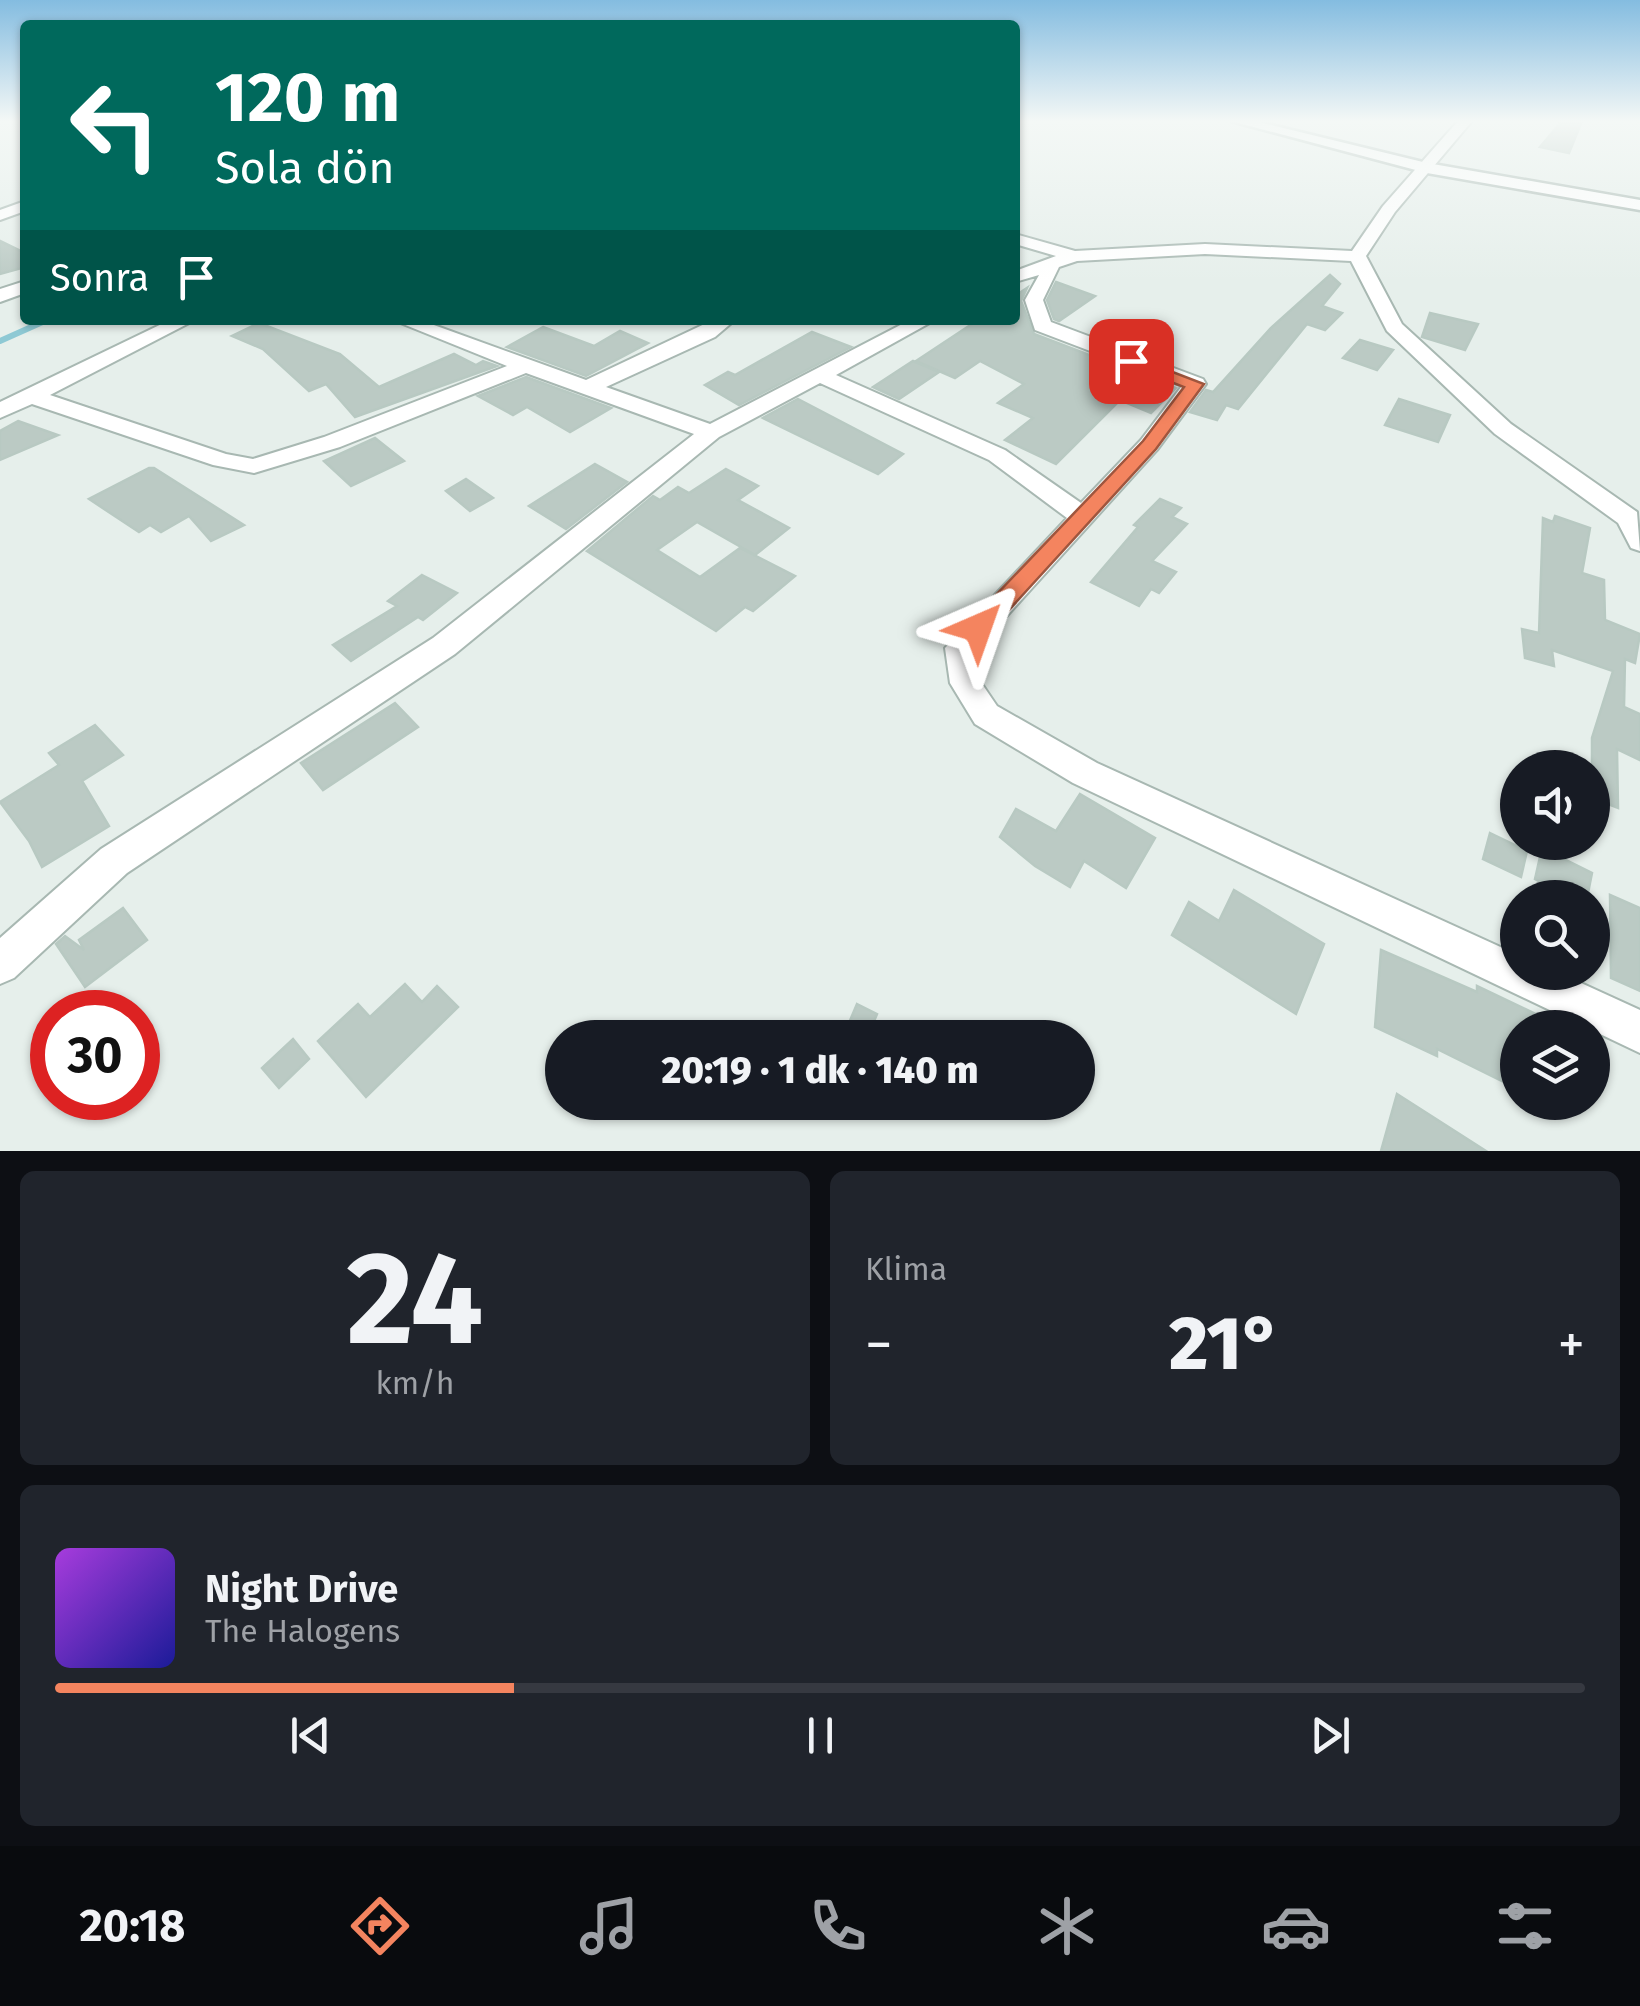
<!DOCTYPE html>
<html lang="tr">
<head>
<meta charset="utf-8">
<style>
	:root { --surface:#171b24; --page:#20242c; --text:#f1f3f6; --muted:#9ea1a6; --line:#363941; --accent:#f4845f }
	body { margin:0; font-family:"Fira Sans",sans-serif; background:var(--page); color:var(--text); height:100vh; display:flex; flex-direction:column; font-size:38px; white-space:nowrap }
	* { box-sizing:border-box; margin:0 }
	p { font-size:32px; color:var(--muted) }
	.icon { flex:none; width:55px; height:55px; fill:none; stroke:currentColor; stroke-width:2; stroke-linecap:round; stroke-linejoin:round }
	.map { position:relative; height:1151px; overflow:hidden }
	.sheet { display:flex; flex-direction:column; gap:20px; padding:20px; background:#0d0f14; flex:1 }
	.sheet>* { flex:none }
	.guide { position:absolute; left:20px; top:20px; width:1000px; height:305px; border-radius:10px; box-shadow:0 2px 8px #0004; background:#00695c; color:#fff; overflow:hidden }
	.buttons { position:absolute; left:1500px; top:750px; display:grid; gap:20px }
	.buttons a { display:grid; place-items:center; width:110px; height:110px; border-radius:50%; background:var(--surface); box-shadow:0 2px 8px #0004; font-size:50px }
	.speed { position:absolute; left:30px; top:990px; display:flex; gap:20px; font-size:50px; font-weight:700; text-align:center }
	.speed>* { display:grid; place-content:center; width:130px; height:130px; border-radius:50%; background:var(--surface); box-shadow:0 2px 8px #0004; line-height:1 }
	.speed .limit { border:15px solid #d22; background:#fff; color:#111 }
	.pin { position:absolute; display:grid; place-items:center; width:85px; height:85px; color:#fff; margin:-42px; border-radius:20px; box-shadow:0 5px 15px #0006 }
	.me { position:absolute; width:110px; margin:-55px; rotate:43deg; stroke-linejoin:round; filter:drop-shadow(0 0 8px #0008) }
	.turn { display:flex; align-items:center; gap:35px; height:210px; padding:0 30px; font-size:45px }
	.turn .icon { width:130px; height:130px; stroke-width:2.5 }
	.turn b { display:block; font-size:70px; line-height:85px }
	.then { display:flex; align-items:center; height:95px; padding:0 30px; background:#0003; gap:20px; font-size:38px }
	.big { font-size:75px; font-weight:800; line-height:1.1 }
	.sheet .tile { flex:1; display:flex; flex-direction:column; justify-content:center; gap:15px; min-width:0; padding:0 35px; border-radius:15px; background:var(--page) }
	.sheet .dial { align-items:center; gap:0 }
	.dial b { font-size:130px; line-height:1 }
	.song { display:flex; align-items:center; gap:30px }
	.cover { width:120px; height:120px; border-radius:15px; background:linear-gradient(135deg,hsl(280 70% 55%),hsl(240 70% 35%)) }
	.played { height:10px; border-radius:5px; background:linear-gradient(90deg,var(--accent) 30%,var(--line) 30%) }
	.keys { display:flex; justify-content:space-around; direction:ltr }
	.heat { display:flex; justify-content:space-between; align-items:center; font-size:55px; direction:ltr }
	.sheet .tiles { flex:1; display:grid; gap:20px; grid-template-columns:1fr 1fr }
	.tile:last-child { grid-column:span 2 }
	.trip { position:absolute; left:545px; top:1020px; width:550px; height:100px; border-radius:50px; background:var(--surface); box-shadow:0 2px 8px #0004; font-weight:800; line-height:100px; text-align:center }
	.dock { display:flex; height:160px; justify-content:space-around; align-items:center; background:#090b0e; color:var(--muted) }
	.dock .icon { width:70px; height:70px }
	.dock .active { color:var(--accent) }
	.dock b { font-size:45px; color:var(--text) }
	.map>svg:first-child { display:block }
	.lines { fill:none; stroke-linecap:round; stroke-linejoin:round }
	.stream { stroke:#8ec9d4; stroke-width:6 }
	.building { fill:#bbcac4; stroke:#b8c9c2; stroke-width:2.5 }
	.minor-casing { stroke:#a8b8b2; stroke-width:4 }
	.tertiary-casing { stroke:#a8b8b2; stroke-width:5 }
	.minor { fill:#fff; fill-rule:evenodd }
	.tertiary { fill:#fff; fill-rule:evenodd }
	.route { fill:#f4845f; stroke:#9f563e; stroke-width:2.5 }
</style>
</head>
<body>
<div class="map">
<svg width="1640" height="1151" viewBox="0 0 1640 1151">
	<rect width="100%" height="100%" fill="#e6efeb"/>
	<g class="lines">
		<!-- stream -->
		<polyline class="stream" points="0,341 47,320"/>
	</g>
	<!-- building -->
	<g class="building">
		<polygon points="1562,121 1582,121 1569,153 1540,147"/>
		<polygon points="0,241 25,253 25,267 0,274"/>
		<polygon points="1330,275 1340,284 1322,306 1342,313 1325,330 1307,324 1238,409 1226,405 1217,420 1190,412 1206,390 1213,392 1271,328"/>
		<polygon points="1056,282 1095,296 1059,321 1054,319 1047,300"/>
		<polygon points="1027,288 1021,301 1034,334 1176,388 1151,413 1120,400 1056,464 1005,440 1033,418 998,403 1024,384 980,361 955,378 916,361 978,320 1015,320 1015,296"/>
		<polygon points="1430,313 1478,324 1465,350 1422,337"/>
		<polygon points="259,323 340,354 379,387 454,354 476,365 483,361 497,366 355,417 326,384 309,391 263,349 232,336"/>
		<polygon points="543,327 594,346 620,331 648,343 586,376 507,347"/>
		<polygon points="812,332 851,347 739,405 705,385 728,372 735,375"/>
		<polygon points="1360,340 1393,350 1377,370 1343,358"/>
		<polygon points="913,361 939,372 899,399 873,387"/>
		<polygon points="526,377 611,408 570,432 527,407 513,415 478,396"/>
		<polygon points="798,399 903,454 878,474 763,418"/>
		<polygon points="1399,399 1450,415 1438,442 1385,425"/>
		<polygon points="18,421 58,435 0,460 0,431"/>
		<polygon points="375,438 404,461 351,486 324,461"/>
		<polygon points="595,464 627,482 566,529 529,506"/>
		<polygon points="149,468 154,468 244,525 211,541 189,516 161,532 150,525 139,532 89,499"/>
		<polygon points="726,469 758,486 738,500 789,528 755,555 697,522 657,550 700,577 740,548 795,576 753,611 745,607 716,631 587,551 653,496 660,500 678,487 689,493"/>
		<polygon points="466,479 493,498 470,511 446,491"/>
		<polygon points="1160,499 1181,508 1172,517 1187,524 1152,561 1176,572 1159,593 1151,589 1139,606 1091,582 1138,527 1134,525"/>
		<polygon points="1555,516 1590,528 1582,573 1604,580 1605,620 1640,634 1635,663 1625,659 1624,707 1640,714 1640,760 1617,749 1618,808 1592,798 1592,738 1613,671 1552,650 1554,666 1525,658 1522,629 1539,633 1543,518 1553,522"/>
		<polygon points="422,575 457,593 423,620 418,617 351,661 333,645 397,606 388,601"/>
		<polygon points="395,703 418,727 323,790 301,763"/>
		<polygon points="95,725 123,755 82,781 109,826 42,867 29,841 0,802 59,765 49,753"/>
		<polygon points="1080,794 1155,838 1126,888 1084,861 1070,887 1035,866 1000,837 1016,809 1056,831"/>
		<polygon points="1490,833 1527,851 1521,877 1483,859"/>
		<polygon points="1542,848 1592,873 1587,898 1572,898 1535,879"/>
		<polygon points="1234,890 1324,944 1296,1014 1172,935 1189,902 1219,921"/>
		<polygon points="1610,895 1640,908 1640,991 1611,978"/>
		<polygon points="123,908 147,940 85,987 56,944 65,936 84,950 79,940"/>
		<polygon points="1381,950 1477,992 1477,986 1565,1028 1518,1028 1518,1089 1437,1049 1437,1056 1375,1027"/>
		<polygon points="405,984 422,1002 437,986 458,1007 366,1097 318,1041 358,1004 370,1017"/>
		<polygon points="857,1004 877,1014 867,1038 846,1030"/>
		<polygon points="293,1039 309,1059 279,1088 262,1068"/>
		<polygon points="1397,1094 1486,1151 1381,1151"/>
	</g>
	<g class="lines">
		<!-- minor casing -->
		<g class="minor-casing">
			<g id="minor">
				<polygon points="1458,121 1472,121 1395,212 1366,256 1402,324 1511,424 1637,512 1640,551 1631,548 1618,523 1495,434 1387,331 1351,261 1205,254 1077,261 1059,267 1043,300 1051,322 1203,379 1206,384 1157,450 975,651 980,681 997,706 1097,763 1518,955 1518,972 1557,972 1640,1010 1640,1053 1073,783 975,724 950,683 945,648 1067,518 989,460 820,383 719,437 455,654 127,873 14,978 0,984 0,938 101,849 433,638 694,434 526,373 340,447 254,473 213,465 32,404 0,418 0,402 170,320 195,320 50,395 226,454 253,459 324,437 507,366 393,320 420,320 586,380 713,320 735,320 715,337 606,387 710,424 910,320 935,320 836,375 1005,450 1081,503 1141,440 1182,386 1035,330 1025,300 1039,275 1015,282 1015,271 1056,256 1015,244 1015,234 1075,251 1205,244 1352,251 1383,206"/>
				<polygon points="25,201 25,211 0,220 0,210"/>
				<polygon points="25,281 25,293 0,302 0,289"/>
			</g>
		</g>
		<!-- tertiary casing -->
		<g class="tertiary-casing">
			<polygon id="tertiary" points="1231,121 1255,121 1427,163 1640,200 1640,210 1427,173"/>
		</g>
		<!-- minor -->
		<use href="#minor" class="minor"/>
		<!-- tertiary -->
		<use href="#tertiary" class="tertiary"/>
	</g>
	<!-- sky -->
	<linearGradient id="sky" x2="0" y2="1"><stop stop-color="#84bce0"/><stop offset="0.43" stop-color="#f4f8f6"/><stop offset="1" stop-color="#f4f8f6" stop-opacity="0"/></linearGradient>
	<rect width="1640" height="282" fill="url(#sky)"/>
	<!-- route -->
	<polygon class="route" points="1131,356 1204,384 1156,449 987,634 970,634 966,628 970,622 1143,441 1184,387 1125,364 1125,357"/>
</svg>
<div class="buttons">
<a><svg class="icon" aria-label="sound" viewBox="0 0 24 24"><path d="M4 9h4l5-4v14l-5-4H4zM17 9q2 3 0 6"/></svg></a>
<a><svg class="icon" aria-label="search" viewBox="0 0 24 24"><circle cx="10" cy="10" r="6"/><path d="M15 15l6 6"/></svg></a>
<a><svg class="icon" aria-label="layers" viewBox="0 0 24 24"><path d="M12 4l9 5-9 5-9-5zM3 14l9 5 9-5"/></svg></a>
</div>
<div class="speed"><div class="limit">30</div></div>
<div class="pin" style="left:1131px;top:361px;background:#d93025"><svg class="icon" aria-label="arrive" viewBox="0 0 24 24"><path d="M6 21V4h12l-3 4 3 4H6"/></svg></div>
<svg class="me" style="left:978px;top:628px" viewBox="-20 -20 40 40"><path d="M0-17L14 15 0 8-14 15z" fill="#f4845f" stroke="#fff" stroke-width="4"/></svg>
<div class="trip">20:19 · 1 dk · 140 m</div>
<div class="guide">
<div class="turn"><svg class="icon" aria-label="left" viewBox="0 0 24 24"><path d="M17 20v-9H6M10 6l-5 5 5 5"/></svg><div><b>120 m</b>Sola dön</div></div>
<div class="then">Sonra<svg class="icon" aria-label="arrive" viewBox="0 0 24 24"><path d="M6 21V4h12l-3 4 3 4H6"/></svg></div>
</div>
</div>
<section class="sheet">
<div class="tiles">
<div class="tile dial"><b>24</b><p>km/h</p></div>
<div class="tile"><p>Klima</p>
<div class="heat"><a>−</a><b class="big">21°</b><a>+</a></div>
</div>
<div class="tile">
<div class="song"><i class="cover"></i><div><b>Night Drive</b><p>The Halogens</p></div></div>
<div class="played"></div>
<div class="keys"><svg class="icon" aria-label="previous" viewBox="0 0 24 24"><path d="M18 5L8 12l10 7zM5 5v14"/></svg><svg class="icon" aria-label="pause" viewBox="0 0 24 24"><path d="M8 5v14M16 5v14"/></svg><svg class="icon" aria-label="next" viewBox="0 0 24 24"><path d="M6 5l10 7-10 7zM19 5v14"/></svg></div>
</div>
</div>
</section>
<nav class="dock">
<b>20:18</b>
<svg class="icon active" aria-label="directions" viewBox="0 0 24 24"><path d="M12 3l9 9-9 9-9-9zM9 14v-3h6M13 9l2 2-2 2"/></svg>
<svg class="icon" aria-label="music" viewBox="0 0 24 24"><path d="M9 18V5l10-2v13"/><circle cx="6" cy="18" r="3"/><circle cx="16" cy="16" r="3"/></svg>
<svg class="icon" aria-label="phone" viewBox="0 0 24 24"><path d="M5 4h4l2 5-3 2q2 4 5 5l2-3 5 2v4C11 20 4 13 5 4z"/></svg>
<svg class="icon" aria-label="climate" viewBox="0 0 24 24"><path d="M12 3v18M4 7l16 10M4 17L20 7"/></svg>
<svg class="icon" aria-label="car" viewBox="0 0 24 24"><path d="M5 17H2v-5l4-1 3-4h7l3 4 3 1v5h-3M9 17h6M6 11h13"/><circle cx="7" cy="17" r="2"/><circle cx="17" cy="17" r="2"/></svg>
<svg class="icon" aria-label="filters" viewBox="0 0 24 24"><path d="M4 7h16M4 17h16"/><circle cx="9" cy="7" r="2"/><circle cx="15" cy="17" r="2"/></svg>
</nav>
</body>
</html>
